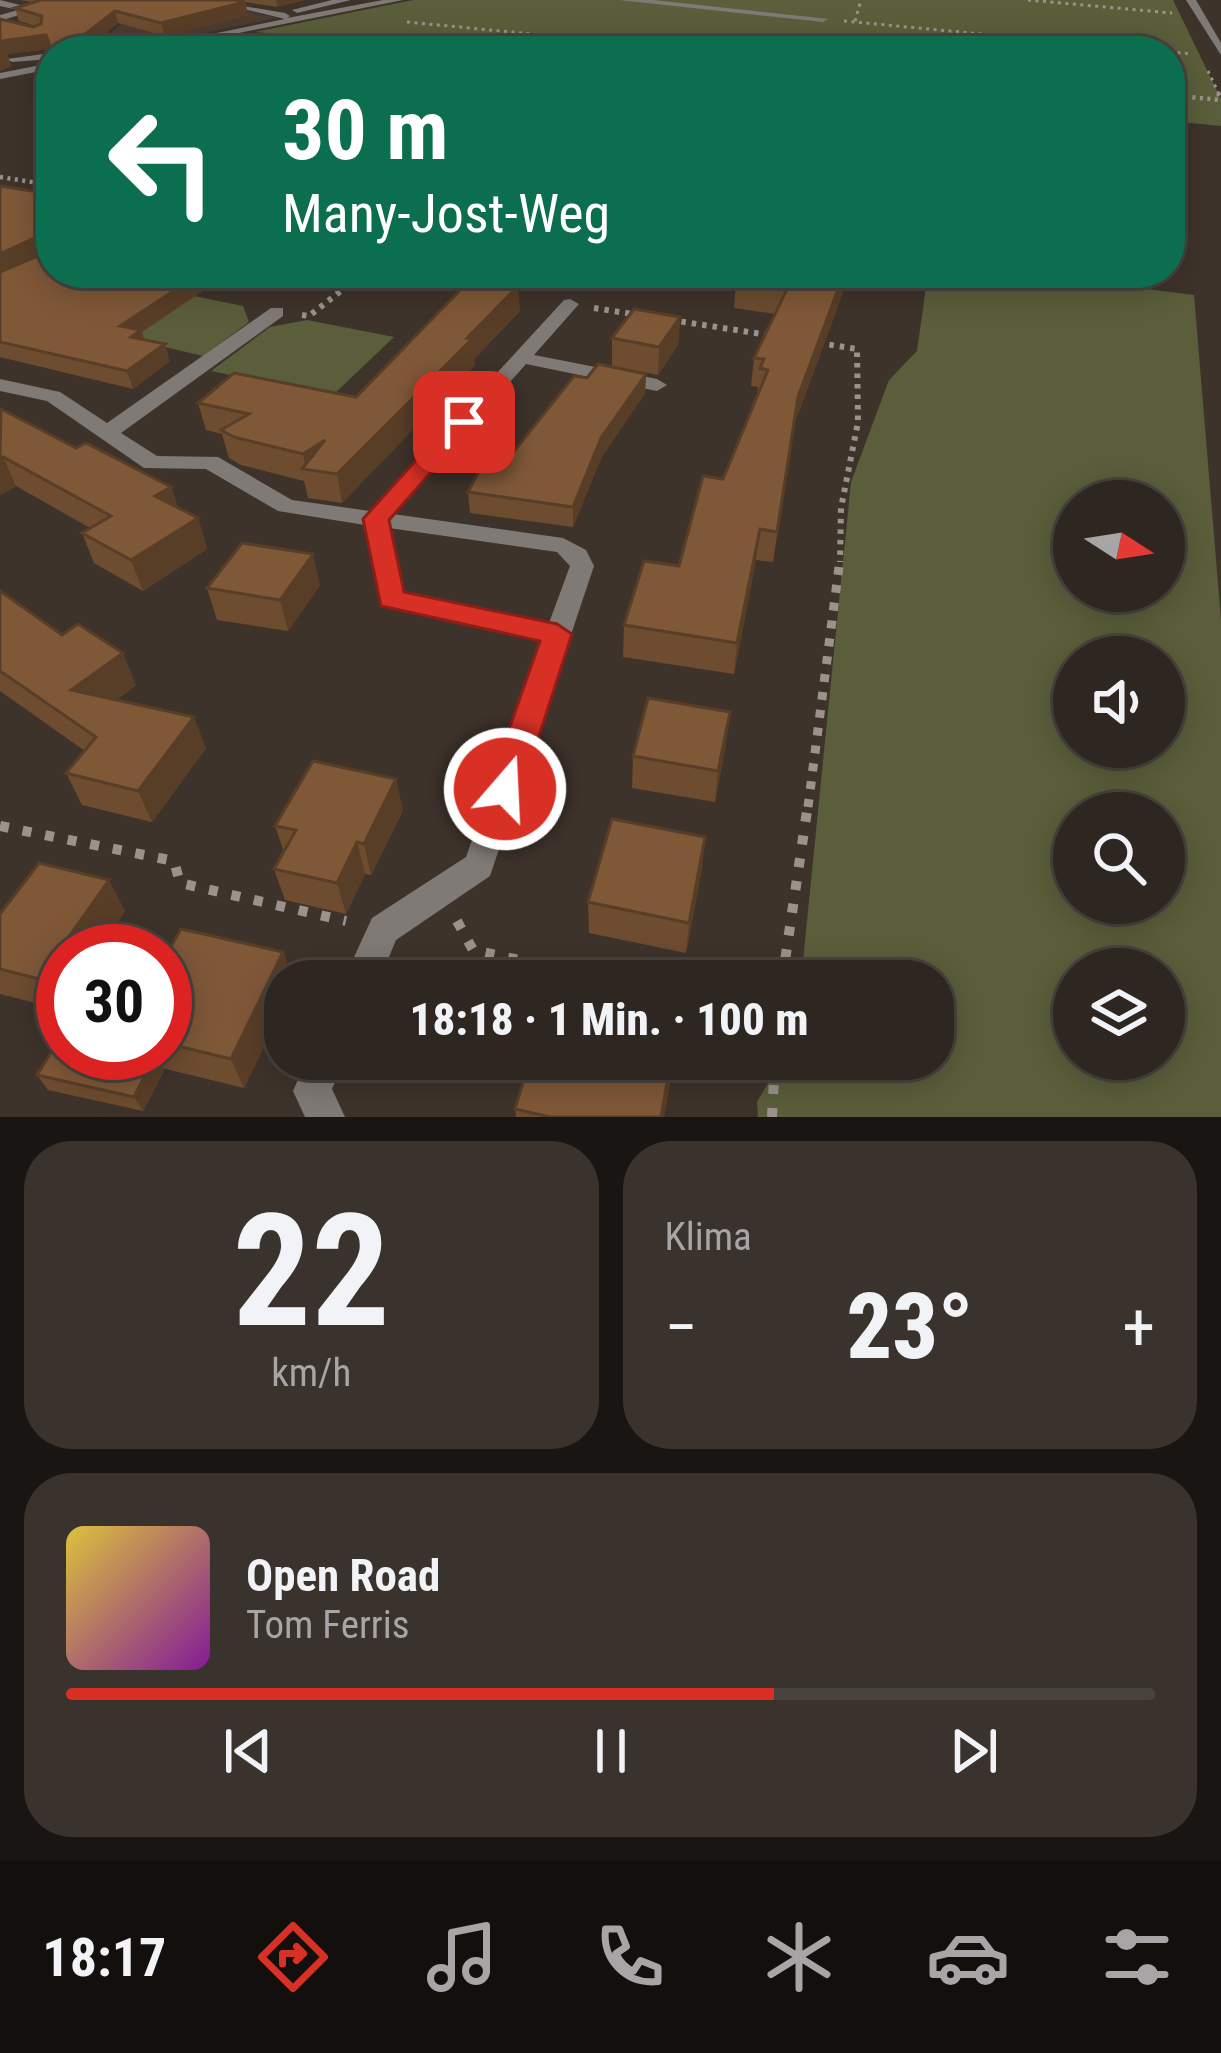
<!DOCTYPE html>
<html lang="de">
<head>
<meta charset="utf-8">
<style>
	:root { --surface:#2e2620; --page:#3a322d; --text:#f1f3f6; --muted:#a7a5a5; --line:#49433e; --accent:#d93025 }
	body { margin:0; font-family:"Roboto Condensed",sans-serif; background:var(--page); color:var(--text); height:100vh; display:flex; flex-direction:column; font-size:45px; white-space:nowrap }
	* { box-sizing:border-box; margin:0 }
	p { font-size:39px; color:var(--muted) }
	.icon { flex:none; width:66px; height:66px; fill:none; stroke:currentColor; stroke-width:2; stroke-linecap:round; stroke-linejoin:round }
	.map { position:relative; height:1117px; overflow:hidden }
	.details { display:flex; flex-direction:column; gap:24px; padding:24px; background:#191512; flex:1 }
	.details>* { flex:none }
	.top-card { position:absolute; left:36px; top:36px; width:1149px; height:252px; border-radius:48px; box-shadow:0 6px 30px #0003,0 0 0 3px var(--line); background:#0b6e4f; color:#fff; overflow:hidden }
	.needle { width:78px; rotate:102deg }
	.controls { position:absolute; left:1053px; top:480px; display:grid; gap:24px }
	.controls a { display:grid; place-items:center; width:132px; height:132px; border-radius:50%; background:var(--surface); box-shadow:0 6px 30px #0003,0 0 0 3px var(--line); font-size:60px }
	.speed { position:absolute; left:36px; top:924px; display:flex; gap:24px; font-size:60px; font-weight:700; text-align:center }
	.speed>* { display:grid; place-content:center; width:156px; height:156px; border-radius:50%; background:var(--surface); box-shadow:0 6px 30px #0003,0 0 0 3px var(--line); line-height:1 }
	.speed .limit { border:18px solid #d22; background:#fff; color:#111 }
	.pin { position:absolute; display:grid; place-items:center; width:102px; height:102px; color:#fff; margin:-51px; border-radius:24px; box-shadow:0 6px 18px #0006 }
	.me { position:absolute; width:132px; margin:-66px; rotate:19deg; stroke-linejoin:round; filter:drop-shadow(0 0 9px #0008) }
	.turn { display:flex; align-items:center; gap:42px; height:252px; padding:0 48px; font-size:54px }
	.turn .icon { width:156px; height:156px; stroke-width:2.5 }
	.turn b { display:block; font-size:84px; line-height:102px }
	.big { font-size:90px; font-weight:800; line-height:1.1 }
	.details .tile { flex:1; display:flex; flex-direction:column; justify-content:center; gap:18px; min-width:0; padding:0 42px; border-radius:48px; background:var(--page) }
	.details .dial { align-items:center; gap:0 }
	.dial b { font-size:156px; line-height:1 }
	.song { display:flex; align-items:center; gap:36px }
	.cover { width:144px; height:144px; border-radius:18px; background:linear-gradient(135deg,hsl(50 70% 55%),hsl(290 70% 35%)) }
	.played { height:12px; border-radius:6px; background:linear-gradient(90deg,var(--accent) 65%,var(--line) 65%) }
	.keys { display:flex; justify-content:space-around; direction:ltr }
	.heat { display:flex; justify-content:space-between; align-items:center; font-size:66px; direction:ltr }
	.details .tiles { flex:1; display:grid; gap:24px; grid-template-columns:1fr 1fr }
	.tile:last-child { grid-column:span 2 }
	.trip { position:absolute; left:264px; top:960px; width:690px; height:120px; border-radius:48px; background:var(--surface); box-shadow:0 6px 30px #0003,0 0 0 3px var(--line); font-weight:800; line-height:120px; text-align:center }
	.dock { display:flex; height:192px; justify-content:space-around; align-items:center; background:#120f0d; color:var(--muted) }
	.dock .icon { width:84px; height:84px }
	.dock .current { color:var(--accent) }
	.dock b { font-size:54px; color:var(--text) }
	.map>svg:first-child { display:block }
	.built { fill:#4c3c30 }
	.green { fill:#5a5e3a; fill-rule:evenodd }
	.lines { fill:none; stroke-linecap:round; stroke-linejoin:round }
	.path-far4 { stroke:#9b928b; stroke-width:3; stroke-dasharray:3 4.5; stroke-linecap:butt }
	.path-far3 { stroke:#9b928b; stroke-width:4.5; stroke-dasharray:3 4.5; stroke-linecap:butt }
	.path-far2 { stroke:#9b928b; stroke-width:6; stroke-dasharray:4.5 6; stroke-linecap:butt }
	.path-far1 { stroke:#9b928b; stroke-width:9; stroke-dasharray:8 10; stroke-linecap:butt }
	.path { stroke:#9b928b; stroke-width:10; stroke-dasharray:9 14; stroke-linecap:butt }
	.lane { fill:#807a76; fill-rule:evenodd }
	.street { fill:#807a76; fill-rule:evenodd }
	.wall { fill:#6d4c30; fill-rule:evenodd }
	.shaded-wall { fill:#593e27 }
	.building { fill:#7f5838; stroke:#593e27; stroke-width:3 }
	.route { fill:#d93025; stroke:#8d1f18; stroke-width:3 }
</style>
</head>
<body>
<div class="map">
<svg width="1221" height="1117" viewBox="0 0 1221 1117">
	<rect width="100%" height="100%" fill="#3e332b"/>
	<!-- built -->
	<polygon class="built" points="208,2 277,18 117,51 90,51 121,24"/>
	<!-- green -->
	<g class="green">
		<polygon points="413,0 1173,0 1221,99 1221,126 1170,121 1170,51 448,51 255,32"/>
		<path d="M928,273H1018L1194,295L1221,620V1117H758L757,1102L782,1059H933V981H801L851,482L889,380L917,351ZM1164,501V591H1074V501ZM1164,657V747H1074V657ZM1164,813V903H1074V813ZM1164,969V1059H1074V969Z"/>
		<polygon points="140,285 243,306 249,322 203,356 75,326"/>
		<polygon points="307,320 394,337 332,396 211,371 270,327"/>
	</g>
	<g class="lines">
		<!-- path-far4 -->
		<g class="path-far4">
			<polyline points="1028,0 1172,13"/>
			<polyline points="844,21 1162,51"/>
			<polyline points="855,21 861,0"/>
			<polyline points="407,22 709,51"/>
			<polyline points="1170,52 1192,54"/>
			<polyline points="1208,71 1220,96"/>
			<polyline points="1170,95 1180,96"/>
		</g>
		<!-- path-far3 -->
		<g class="path-far3">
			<polyline points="1218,93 1221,99"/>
			<polyline points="1170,95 1221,100"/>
			<polyline points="0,177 51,185"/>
		</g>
		<!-- path-far2 -->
		<g class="path-far2">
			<polyline points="398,273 473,287"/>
			<polyline points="594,308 639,315"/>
			<polyline points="302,315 309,316 364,273"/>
			<polyline points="671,320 775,336"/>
			<polyline points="819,343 857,349 858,422 841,508 840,562"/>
		</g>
		<!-- path-far1 -->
		<polyline class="path-far1" points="808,807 840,559"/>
		<!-- path -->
		<g class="path">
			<polyline points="0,826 174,861 180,883 346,921"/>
			<polyline points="457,921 473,950 616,981"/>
			<polyline points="782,981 808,804"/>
			<polyline points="863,981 870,965 905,969"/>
			<polyline points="772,1117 775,1059"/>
		</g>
		<!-- lane -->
		<g class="lane">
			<polygon points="332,0 351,0 297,13 292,10"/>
			<polygon points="51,53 51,59 12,62 7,59"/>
		</g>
		<!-- street -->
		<g class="street">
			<polygon points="0,0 32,8 34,10 0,21 0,15 18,10 0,6"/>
			<polygon points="207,0 285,13 290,16 287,18 383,0 403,0 149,51 128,51 285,19"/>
			<polygon points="619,0 653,0 828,19 823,22"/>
			<polygon points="1186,0 1196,0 1221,43 1221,55"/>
			<polygon points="51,63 51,69 0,79 0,73"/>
			<path d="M570,299L579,304L534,355L657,379L667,385L657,391L526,364L393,514L563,538L586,550L594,566L490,876L396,940L379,981H343L372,918L466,857L543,640L382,605L365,525L278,511L206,469L144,468L47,401L0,391V379L60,392L107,423L271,308H283V316L121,433L157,456L218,457L292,500L370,511L564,300ZM389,528L557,552L570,566L549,623L402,593Z"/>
			<polygon points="307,1059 345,1059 332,1089 345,1117 305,1117 293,1091"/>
		</g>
	</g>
	<!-- wall -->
	<g class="wall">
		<polygon points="19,0 304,0 277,7 245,2 248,15 165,36 118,23 84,51 51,51 50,49 7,54 11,66 0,71 0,19 33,27 36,26 19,21 15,8 34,2"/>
		<path d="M0,186L51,194V273H229L142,332L144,339L170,361L133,389L0,357ZM47,250V252L10,268Z"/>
		<polygon points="736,282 845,287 794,425 773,562 756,560 734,674 623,657 624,625 679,566 723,479 757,396 758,387 751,386 754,358 775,314 734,308"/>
		<polygon points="520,311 474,359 475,365 342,503 308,498 304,481 241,465 229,458 222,434 206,430 198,403 356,397"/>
		<polygon points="680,317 678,345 658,375 612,366 612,338"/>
		<polygon points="646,374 645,393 601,458 573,527 470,513 468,492 508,459 587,378"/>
		<polygon points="0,410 76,448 171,487 178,508 198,518 207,549 143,591 94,563 82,533 90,528 16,486 0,495"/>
		<polygon points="320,585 288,631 217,620 207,588"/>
		<polygon points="0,591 136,685 116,700 206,748 152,822 82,805 66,773 85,751 0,691"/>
		<polygon points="726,743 715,802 632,788 633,756"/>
		<polygon points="403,810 371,875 365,874 346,914 285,900 274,869 284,852 275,826"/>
		<polygon points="702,868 686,953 589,933 588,902"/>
		<polygon points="125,911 98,951 63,951 63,1004 59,1009 0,994 0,914"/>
		<polygon points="283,952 294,981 285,981 285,1003 244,1088 162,1068 164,1071 143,1111 48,1090 37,1075 63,1053 165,1053 165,957"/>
		<polygon points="530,1059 674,1059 664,1117 516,1117 515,1109"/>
	</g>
	<!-- shaded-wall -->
	<g class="shaded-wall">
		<polygon points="276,0 304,0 277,7"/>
		<polygon points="245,2 248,15 165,36 161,23"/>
		<polygon points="115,11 118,23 84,51 52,51 51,49"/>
		<polygon points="46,35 50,49 7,54 11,66 0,71 0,44 2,41"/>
		<polygon points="47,232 51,248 0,273 0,254"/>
		<polygon points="201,273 229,273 142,332 146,347 136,354 120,326"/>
		<polygon points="844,273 847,273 845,287 794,425 773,562 798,397"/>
		<polygon points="518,286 520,311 474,359 475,365 342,503 337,474"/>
		<polygon points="680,317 678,345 658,375 659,347"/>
		<polygon points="165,344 170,361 133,389 127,371"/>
		<polygon points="646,374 645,393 601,458 573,527 573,507 601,438"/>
		<polygon points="325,440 306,470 303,454"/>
		<polygon points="3,457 16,486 0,495 0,458"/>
		<polygon points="171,487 181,517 155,496"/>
		<polygon points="198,518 207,549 143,591 131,560"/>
		<polygon points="760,529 756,560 734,674 737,643"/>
		<polygon points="313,554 320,585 288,631 280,600"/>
		<polygon points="123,653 136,685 85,721 71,690"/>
		<polygon points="730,712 726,743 715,802 718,771"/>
		<polygon points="194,717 206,748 152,822 138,791"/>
		<polygon points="396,779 403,810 371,875 364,844"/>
		<polygon points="705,837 702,868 686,953 689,923"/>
		<polygon points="357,842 365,874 346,914 337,883"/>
		<polygon points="109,880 125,911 98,951 63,951 63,1004 59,1009 39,979"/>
		<polygon points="283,952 294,981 285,981 285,1003 244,1088 231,1059"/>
		<polygon points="155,1056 164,1071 143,1111 134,1097"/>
		<polygon points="671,1059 674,1059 664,1117 661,1117"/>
	</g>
	<!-- building -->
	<g class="building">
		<polygon points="41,0 236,0 245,2 161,23 115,11 70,46 51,49 46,35 2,41 0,44 0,19 33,27 41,24 42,16 15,8"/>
		<polygon points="0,186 51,194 51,209 39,215 51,218 51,273 201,273 120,326 141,330 131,337 165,344 127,371 0,342 0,272 47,252 47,232 0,254"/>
		<polygon points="740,273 844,273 798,397 777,532 760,529 737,643 624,625 644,561 679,566 703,476 723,479 768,370 760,368 764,359 754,358 787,289 736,282"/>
		<polygon points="472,278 518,286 467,338 472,339 337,474 302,469 325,440 303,454 234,437 221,430 249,414 198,403 234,373 356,397"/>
		<polygon points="634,309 680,317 659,347 612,338"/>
		<polygon points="598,364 646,374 601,438 573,507 468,492 487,456 508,459 574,376 587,378"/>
		<polygon points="1,409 76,448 86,443 171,487 155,496 198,518 131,560 82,533 111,516 3,457 0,458"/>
		<polygon points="242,543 313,554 280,600 207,588"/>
		<polygon points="0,591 62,635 78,624 123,653 71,690 194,717 138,791 66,773 96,737 0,671"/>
		<polygon points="648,698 730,712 718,771 633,756"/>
		<polygon points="313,761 396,779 364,844 357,842 337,883 274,869 296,830 275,826"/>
		<polygon points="612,819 705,837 689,923 588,902"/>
		<polygon points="39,863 109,880 39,979 0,969 0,914"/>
		<polygon points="181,929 283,952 231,1059 165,1043 165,957"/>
		<polygon points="61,1036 63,1036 63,1053 140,1053 155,1056 134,1097 37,1075"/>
		<polygon points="530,1059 671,1059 661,1117 550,1117 515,1109"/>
	</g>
	<!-- route -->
	<polygon class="route" points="455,417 475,422 389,520 404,592 557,624 572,634 522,789 517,799 493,799 488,789 540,641 381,606 363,519"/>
</svg>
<div class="controls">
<a><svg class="needle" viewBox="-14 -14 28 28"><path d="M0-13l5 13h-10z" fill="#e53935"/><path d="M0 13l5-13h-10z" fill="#a7a5a5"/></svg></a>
<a><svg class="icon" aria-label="sound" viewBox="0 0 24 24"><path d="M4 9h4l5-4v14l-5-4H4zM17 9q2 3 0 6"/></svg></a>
<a><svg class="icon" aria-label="search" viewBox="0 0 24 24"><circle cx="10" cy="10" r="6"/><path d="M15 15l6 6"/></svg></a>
<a><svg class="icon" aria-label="layers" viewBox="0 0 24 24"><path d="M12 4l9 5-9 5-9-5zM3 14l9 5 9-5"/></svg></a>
</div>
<div class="speed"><div class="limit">30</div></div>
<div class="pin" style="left:464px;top:422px;background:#d93025"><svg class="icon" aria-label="arrive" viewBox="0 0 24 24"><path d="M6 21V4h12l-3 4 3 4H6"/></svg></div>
<svg class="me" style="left:505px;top:789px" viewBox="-20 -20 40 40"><circle r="17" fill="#d93025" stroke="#fff" stroke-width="3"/><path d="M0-11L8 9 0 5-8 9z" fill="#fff"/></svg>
<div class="trip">18:18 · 1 Min. · 100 m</div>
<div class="top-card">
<div class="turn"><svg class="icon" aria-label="left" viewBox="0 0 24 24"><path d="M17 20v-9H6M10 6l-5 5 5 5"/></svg><div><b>30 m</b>Many-Jost-Weg</div></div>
</div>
</div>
<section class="details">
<div class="tiles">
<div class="tile dial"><b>22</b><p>km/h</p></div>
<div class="tile"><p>Klima</p>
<div class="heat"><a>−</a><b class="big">23°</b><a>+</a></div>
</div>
<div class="tile">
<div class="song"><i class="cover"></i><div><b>Open Road</b><p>Tom Ferris</p></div></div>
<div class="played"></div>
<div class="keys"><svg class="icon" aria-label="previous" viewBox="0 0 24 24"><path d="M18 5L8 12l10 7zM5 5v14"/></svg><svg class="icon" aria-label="pause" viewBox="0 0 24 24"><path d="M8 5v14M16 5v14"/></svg><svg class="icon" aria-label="next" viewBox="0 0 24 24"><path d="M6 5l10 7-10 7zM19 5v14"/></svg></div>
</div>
</div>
</section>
<nav class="dock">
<b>18:17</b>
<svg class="icon current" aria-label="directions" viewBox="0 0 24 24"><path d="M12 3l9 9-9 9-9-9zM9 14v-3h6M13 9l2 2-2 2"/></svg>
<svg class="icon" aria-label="music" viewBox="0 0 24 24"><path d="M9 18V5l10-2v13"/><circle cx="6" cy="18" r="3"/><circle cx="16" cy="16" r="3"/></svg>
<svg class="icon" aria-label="phone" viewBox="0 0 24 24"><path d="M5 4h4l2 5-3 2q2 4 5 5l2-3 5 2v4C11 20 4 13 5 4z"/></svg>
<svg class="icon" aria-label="climate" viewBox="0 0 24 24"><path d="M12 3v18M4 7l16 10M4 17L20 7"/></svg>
<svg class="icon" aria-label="car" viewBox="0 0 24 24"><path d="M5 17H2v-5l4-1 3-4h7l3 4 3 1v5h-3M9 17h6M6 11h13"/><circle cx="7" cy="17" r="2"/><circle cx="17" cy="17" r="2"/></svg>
<svg class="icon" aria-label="filters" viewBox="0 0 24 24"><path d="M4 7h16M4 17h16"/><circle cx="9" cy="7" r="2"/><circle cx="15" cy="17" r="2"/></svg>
</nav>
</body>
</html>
